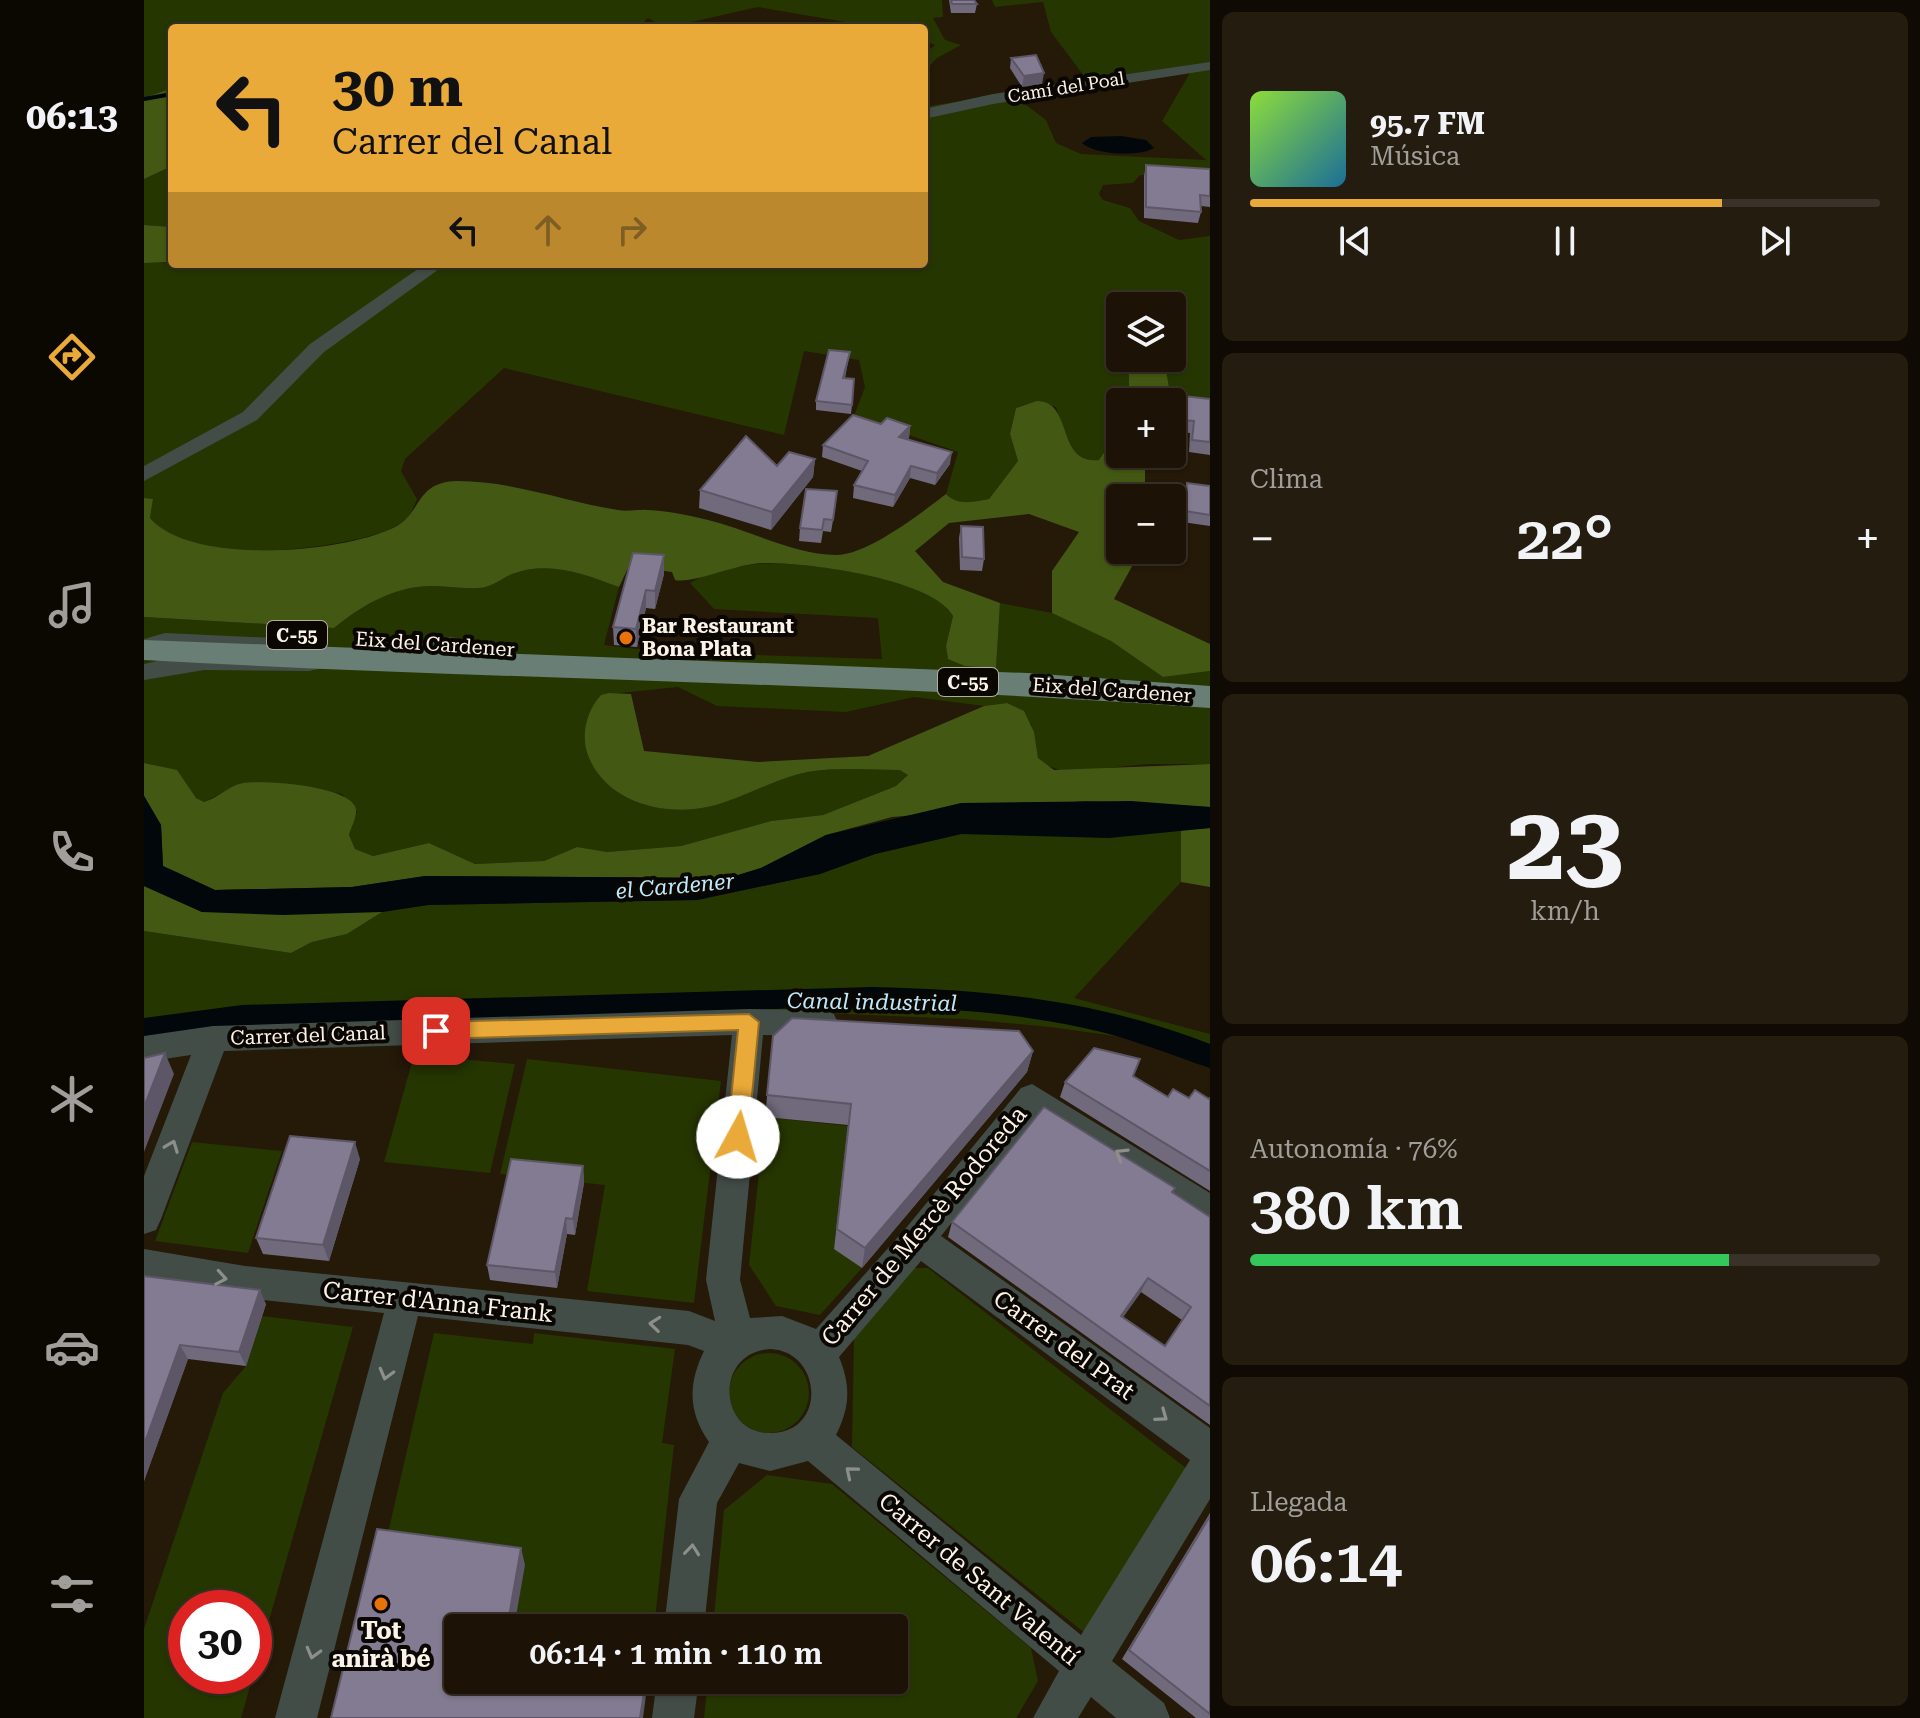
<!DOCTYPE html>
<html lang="es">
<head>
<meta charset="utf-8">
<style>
	:root { --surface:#1c1306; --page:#251c10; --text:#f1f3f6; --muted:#a09e9b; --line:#3a3228; --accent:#eaaa39 }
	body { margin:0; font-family:"Roboto Serif",serif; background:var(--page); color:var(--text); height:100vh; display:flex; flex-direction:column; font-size:30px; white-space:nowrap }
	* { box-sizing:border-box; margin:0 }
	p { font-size:26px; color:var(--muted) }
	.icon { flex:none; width:44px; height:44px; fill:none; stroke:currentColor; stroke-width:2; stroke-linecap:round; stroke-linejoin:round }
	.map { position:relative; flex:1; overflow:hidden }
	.sheet { display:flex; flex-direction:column; gap:12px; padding:12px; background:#0f0a03; width:710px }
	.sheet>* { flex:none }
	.hud { position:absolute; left:24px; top:24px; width:760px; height:244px; border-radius:8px; box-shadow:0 2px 6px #0004,0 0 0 2px var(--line); background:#eaaa39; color:#111; overflow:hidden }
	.buttons { position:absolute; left:962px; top:292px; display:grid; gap:16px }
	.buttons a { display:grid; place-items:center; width:80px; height:80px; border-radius:8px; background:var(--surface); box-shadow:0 2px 6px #0004,0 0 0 2px var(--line); font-size:40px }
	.speed { position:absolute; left:24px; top:1590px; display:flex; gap:16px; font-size:40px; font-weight:700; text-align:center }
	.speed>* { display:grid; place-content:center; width:104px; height:104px; border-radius:50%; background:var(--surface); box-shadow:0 2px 6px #0004,0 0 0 2px var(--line); line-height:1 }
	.speed .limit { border:12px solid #d22; background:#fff; color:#111 }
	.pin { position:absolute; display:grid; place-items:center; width:68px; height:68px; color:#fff; margin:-34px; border-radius:16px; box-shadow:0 4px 12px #0006 }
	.me { position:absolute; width:88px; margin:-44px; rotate:6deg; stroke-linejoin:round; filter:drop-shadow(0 0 6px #0008) }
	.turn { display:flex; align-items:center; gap:28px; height:168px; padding:0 32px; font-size:36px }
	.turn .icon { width:104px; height:104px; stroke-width:2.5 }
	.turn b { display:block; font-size:56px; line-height:68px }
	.lanes { display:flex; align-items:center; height:76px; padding:0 32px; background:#0003; justify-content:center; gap:40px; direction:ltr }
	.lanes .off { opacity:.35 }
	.big { font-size:60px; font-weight:600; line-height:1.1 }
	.sheet .card { flex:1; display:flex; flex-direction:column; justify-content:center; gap:12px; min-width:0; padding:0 28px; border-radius:12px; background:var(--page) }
	.sheet .dial { align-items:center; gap:0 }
	.dial b { font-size:104px; line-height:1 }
	.song { display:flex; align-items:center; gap:24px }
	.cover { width:96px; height:96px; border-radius:12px; background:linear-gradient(135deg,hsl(90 70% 55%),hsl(200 70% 35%)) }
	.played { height:8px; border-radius:4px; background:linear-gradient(90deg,var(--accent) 75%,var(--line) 75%) }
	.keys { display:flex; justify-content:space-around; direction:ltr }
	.heat { display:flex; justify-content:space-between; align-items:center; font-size:44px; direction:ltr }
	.charge { height:12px; border-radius:6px; background:linear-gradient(90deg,#34c759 76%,var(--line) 0) }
	.trip { position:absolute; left:300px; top:1614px; width:464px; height:80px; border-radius:8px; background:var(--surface); box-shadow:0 2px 6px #0004,0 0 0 2px var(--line); font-weight:600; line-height:80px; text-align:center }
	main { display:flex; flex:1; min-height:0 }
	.tabs { display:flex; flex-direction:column; width:144px; justify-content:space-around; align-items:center; background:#0b0802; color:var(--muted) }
	.tabs .icon { width:56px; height:56px }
	.tabs .selected { color:var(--accent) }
	.tabs b { font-size:36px; color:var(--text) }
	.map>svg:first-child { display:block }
	.green { fill:#263600; fill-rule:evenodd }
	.forest { fill:#435913 }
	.water { fill:#01070b }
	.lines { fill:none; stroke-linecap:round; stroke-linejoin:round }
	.stream { stroke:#01070b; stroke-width:4 }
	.canal { fill:#01070b; fill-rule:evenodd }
	.minor { fill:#434d48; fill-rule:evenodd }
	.major { fill:#697e74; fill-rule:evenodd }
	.wall { fill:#716a7d; fill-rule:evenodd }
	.shaded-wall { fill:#5c5666 }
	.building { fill:#837b91; stroke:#5c5666; stroke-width:2; fill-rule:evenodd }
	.oneway { stroke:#8d8f88 }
	.route { fill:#eaaa39; stroke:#986e25; stroke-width:2 }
	.food-dot { fill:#e8710a; stroke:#0a0602; stroke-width:3 }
	.labels { text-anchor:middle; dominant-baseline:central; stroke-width:8; stroke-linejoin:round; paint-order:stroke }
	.far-street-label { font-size:18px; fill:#fbf3e8; stroke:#0a0602 }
	.shield { fill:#0a0602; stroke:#b3aca3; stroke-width:2 }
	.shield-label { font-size:18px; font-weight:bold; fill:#fbf3e8 }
	.poi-label { font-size:20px; font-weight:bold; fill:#fbf3e8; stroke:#0a0602; text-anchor:start }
	.street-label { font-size:20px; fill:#fbf3e8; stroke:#0a0602 }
	.water-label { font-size:22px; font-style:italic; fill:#bee9fc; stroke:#0a0602 }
	.near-street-label { font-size:24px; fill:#fbf3e8; stroke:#0a0602 }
	.near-poi-label { font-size:24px; font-weight:bold; fill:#fbf3e8; stroke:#0a0602 }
</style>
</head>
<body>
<main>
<nav class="tabs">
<b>06:13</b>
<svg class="icon selected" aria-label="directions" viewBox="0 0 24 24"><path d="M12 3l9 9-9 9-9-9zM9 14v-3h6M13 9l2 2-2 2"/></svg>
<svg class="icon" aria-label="music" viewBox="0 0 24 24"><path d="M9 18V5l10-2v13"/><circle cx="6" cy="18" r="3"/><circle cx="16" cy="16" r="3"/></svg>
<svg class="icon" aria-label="phone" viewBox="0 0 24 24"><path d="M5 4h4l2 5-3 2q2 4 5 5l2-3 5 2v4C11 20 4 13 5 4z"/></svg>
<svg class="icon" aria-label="climate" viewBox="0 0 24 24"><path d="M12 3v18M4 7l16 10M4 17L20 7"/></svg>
<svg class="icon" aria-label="car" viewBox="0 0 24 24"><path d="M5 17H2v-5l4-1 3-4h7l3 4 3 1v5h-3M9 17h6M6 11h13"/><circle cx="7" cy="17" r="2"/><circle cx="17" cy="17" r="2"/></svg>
<svg class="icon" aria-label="filters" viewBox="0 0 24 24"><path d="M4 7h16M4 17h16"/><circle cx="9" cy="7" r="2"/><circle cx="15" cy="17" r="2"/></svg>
</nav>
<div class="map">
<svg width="1066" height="1718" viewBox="0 0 1066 1718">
	<rect width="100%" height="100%" fill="#251908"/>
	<!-- green -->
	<g class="green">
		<polygon points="0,0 798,0 799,17 789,18 801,40 817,45 793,58 780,72 780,54 791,45 780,41 780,28 736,28 614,7 521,28 504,18 494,28 28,28 28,88 0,98"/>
		<path d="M848,0H1066V178L996,175L989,183L959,185L955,194L959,200L986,208L995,221L1035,240L1066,236V410L1034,405L1026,393L1020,358H1028V306H976V358H985V402H976C976,427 973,442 955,460C924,463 919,430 912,407C895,402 888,402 872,408L866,434L874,461L845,499C830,502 814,506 802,494L814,452L710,416L721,387L715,360L660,351L640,435L360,368L261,459L257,471L273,499C270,506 267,515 261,520C233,545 116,555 79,550C53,546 23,538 6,518L9,499L0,498V263L780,264V107L943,80L907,32L899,2L851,7ZM1046,73L1018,121L1062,160L937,154L912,143L902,120L874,99Z"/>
		<polygon points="28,166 28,227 0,225 0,179"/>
		<path d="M611,564C653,560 789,576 809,616L802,646L804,659L852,668L856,603L908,613L967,641L1019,677L1066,671V764H1003L922,772L901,765L894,758L887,724L863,703L840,706L770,697L702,712L573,706L534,687L457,695C444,709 438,740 445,758C465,805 527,818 572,805C603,796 633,778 665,772C694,767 727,770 757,770L765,775L752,786L679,815L627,821L537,846L463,852L433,847L400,861L331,864L285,843L229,856L211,849L205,835L213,812L198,794L159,786L98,783L60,802C36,792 28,766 0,763V617L190,628C217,606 249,587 285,586C301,586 317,589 334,588C347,588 356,579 368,574C405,560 440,574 475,587L460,645L517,652L738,659L734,618L570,609L546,583L566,572Z"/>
		<polygon points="1037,830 1037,882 930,998 1066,1034 1066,1067 978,1037 906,1027 820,1019 603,1010 126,1022 0,1038 0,931 147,953 168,942 203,934 238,912 284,905 553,900 676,874 731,854 817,834"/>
		<polygon points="270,1055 371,1064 346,1173 240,1162"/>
		<polygon points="383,1059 577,1081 550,1303 443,1291 461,1185 356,1174"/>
		<polygon points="621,1117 704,1126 690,1248 718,1268 676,1315 632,1306 605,1265"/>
		<polygon points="48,1142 138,1151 104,1253 11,1241"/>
		<polygon points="769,1268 784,1268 1051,1475 947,1638 708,1447 710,1336"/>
		<polygon points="118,1316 209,1327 110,1673 110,1608 42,1608 42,1676 109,1676 97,1718 0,1718 0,1629 79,1393 102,1366"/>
		<polygon points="290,1333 389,1344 390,1333 531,1349 518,1443 530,1445 510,1628 370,1628 241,1546"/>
		<circle cx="625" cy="1393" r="40"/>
		<polygon points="623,1475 688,1484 887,1648 894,1681 872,1718 560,1718 564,1680 750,1680 750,1628 569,1628 580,1510"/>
	</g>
	<!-- forest -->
	<g class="forest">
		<polygon points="28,88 28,166 0,179 0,98"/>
		<polygon points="0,225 28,227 28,262 0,263"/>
		<polygon points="985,358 1020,358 1026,393 1034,405 1028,412 1028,402 985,402"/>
		<path d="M893,401C930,401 911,464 955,460L976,429V454H1001V498H976V550H997L970,599L1066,644V671L1019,677L967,641L908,613V571L935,532L885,514L805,523L771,551L799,582L856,603L852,668L821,666L804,659L802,646L809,616C789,578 660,562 619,563C591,564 549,584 531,580L528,572L485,566L475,587C440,574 405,560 368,574C356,579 347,588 334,588C317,589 301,586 285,586C249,587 217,606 190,628L0,617V498L9,499L6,518C47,566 197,553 249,528C279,514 270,482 313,481C369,481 419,501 474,510C484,512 494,509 504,510C523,511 545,515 564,520C605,530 649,554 692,555C724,555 777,513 802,494C814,506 830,502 845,499L874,461L866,434L872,408Z"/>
		<path d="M465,693L487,694L500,751L614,762L724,756L840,706L863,703L880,711L890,732L894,758L910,770L1066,764V807L942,801L748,817L682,835L617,868L585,878L282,876L208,887L71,890L19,866L17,825L0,796V763L33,770L52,798L60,802C74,798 86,785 99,783C120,780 200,785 211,806C215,814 207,827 205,835L211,849L229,856L285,843L331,864L400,861L433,847L463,852L537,846L627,821L679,815L752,786L764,775L756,770C727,770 694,767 664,772C633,778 603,796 572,805C526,818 465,805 445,758C436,737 442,711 457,695Z"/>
		<polygon points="1066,828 1066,887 1037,882 1037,830"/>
		<polygon points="0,886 58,912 238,912 203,934 168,942 147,953 0,931"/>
	</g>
	<!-- water -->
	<g class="water">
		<path d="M977,136L1002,140L1010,148C995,157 951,155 938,143L947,137Z"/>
		<polygon points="0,796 17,825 19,866 71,890 208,887 281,876 584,878 617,868 682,835 817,803 987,801 1066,807 1066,828 965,838 817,834 731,854 676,874 553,900 284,905 238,912 139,915 58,912 0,886"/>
	</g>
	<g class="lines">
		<!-- stream -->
		<polyline class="stream" points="0,99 28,94"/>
		<!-- canal -->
		<path class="canal" d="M728,987C848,990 953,1000 1066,1044V1068C1024,1054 984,1037 940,1028C777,992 593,1013 428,1018C285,1023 142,1023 0,1042V1018L98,1005Z"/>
		<!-- minor -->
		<g class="minor">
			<polygon points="1066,62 1066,70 849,104 780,119 780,109 849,94"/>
			<polygon points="281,264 302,264 180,352 113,420 0,481 0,466 99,412 166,344"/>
			<polygon points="21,633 151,639 163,647 151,655 22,649 0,655 0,639"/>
			<path d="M307,637L316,639L319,645L316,651C297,656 239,670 228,652C234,642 291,640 307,637Z"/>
			<polygon points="39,655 165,655 174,657 177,663 174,669 165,671 60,670 0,680 0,664"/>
			<path d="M605,1009L679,1010L690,1014L694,1023L690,1032L679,1036L619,1035L596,1280L606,1318L638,1316L672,1329L762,1228L877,1088L888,1084L1066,1193V1226L892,1117L797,1236L1066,1428V1499L968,1661L1020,1703L1026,1718H972L947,1697L934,1718H889L915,1671L664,1461L626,1471L595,1463L573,1503L560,1628H520L535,1499L565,1442C544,1412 544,1384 560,1351L544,1345L274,1316L173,1718H131L240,1313L101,1298L0,1281V1249L101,1266L545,1311L571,1321L562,1280L588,1035L80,1051L17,1219L12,1230L0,1234V1176L47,1055L0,1062V1036L69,1026ZM777,1261L1046,1460L937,1635L692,1435C706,1407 707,1386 695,1357ZM626,1349C678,1351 683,1431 629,1433C573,1436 570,1352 626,1349Z"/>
			<polygon points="513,1680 555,1680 550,1718 508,1718"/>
		</g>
		<!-- major -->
		<path class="major" d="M0,640L883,673L1066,686V708C711,682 355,680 0,660Z"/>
	</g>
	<!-- wall -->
	<g class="wall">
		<polygon points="805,0 830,0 833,4 831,13 807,13"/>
		<polygon points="867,58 898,84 878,87 866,68"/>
		<polygon points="1002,165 1066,169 1066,207 1057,206 1057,212 1054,223 1000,218 1000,176"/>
		<polygon points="706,352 701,378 708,405 707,414 672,410 672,401"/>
		<polygon points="1039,396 1066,399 1066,455 1045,452 1046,433 1034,432 1036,408"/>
		<polygon points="737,424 766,426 765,438 763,440 806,464 791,485 766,478 749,507 709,498 710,485 718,471 678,457 679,445"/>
		<polygon points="671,459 669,477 627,530 555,508 556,490 633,466"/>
		<polygon points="1043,483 1066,486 1066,526 1038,522 1040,494"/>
		<polygon points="692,503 687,532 679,531 677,543 655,541 656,528"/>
		<polygon points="817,526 840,559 838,571 816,570 815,538"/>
		<polygon points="489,553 520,574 511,609 502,608 493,647 470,645 469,627"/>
		<polygon points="629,1036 889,1051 883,1072 718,1268 690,1249 704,1125 621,1117"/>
		<polygon points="990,1076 1024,1097 1065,1099 1066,1098 1066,1191 916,1097 921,1082"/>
		<polygon points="216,1159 185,1261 119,1254 112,1238"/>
		<polygon points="439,1166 440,1183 431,1235 423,1234 413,1288 346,1280 343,1265"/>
		<path d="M1031,1188L1029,1193L1066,1217V1425L804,1237L808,1222ZM997,1292L1038,1320L1021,1346L979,1317Z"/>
		<polygon points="0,1276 122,1304 102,1366 44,1359 0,1481"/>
		<polygon points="1066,1513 1066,1718 1052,1718 978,1659"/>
	</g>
	<!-- shaded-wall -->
	<g class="shaded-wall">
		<polygon points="900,73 898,84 878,87 880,76"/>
		<polygon points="766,426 765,438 754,450 755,437"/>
		<polygon points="808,452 806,464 791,485 793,473"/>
		<polygon points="671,459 669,477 627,530 628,512"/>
		<polygon points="767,466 766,478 749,507 751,495"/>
		<polygon points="520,555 520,574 511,609 511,591"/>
		<polygon points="502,590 502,608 493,647 492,629"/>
		<polygon points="889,1051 883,1072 718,1268 721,1248"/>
		<polygon points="21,1053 30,1074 0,1152 0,1107"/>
		<polygon points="211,1142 216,1159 185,1261 179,1245"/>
		<polygon points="439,1166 440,1183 431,1235 429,1219"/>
		<polygon points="422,1218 423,1234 413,1288 411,1272"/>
		<polygon points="1004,1278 997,1292 970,1330 977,1316"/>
		<polygon points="116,1290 122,1304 102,1366 95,1352"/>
		<polygon points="36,1345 44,1359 0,1481 0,1445"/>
		<polygon points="377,1548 381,1565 370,1628 363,1628"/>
		<polygon points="502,1680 503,1680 503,1687 499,1718 496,1718"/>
	</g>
	<!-- building -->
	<g class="building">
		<polygon points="807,0 830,0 833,4 808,4"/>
		<polygon points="892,55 900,73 880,76 867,58"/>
		<polygon points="1002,165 1066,169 1066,196 1056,195 1057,212 1002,207"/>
		<polygon points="685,350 706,352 699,378 710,379 708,405 672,401"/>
		<polygon points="1039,396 1066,399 1066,442 1048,440 1050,421 1037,420"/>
		<polygon points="709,415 737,424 743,418 766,426 755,437 808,452 793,473 767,466 751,495 710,485 724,461 679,445"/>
		<polygon points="602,436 633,466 645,452 671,459 628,512 556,490"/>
		<polygon points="1043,483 1066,486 1066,515 1041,511"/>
		<polygon points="662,489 693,491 689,520 680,519 678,530 656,528"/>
		<polygon points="817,526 839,527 840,559 818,557"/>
		<polygon points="489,553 520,555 511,591 502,590 492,629 469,627"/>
		<polygon points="648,1018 875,1031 889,1051 721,1248 693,1229 707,1104 623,1095 629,1036"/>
		<polygon points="950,1048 996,1059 989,1076 1024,1097 1029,1089 1045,1098 1051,1090 1065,1099 1066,1098 1066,1171 921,1082"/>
		<polygon points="21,1053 0,1107 0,1058"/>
		<path d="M900,1107L1031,1188L1028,1192L1066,1217V1406L808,1222ZM1004,1278L1047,1307L1021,1346L977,1316Z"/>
		<polygon points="146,1136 211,1142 179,1245 112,1238"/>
		<polygon points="367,1159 439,1166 429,1219 422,1218 411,1272 343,1265"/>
		<polygon points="0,1276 116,1290 95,1352 36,1345 0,1445"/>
		<polygon points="1066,1516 1066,1714 985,1650"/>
		<polygon points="233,1529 377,1548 363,1628 314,1628 314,1680 502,1680 496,1718 187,1718"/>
	</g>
	<!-- one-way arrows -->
	<defs><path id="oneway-chevron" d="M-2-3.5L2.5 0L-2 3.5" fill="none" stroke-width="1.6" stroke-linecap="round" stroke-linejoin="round" transform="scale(2)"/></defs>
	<g class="oneway">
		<use href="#oneway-chevron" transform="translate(28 1146) rotate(-69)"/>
		<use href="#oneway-chevron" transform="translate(977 1154) rotate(-148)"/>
		<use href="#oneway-chevron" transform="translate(77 1278) rotate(10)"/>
		<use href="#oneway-chevron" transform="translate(511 1324) rotate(-174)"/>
		<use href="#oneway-chevron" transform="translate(242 1374) rotate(105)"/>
		<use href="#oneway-chevron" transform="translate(1018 1416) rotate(36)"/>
		<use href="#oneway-chevron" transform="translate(707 1472) rotate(-140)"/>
		<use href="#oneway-chevron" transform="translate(548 1550) rotate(-84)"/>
		<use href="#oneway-chevron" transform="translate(169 1653) rotate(105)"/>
	</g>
	<!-- route -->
	<polygon class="route" points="605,1014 615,1022 604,1137 601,1143 586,1143 583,1137 594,1030 292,1039 282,1031 292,1022"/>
	<!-- markers -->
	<g class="food-dot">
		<circle cx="482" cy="638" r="8"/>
		<circle cx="237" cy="1604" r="8"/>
	</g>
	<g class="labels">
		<!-- far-street labels -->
		<g class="far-street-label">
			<text transform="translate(922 87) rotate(-9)">Camí del Poal</text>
		</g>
		<!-- shield labels -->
		<g class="shield">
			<rect x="123" y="621" width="60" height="28" rx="6"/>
			<rect x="794" y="668" width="60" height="28" rx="6"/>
		</g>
		<g class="shield-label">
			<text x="153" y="635">C-55</text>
			<text x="824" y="682">C-55</text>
		</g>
		<!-- poi labels -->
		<g class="poi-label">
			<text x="498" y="626">Bar Restaurant<tspan x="498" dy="23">Bona Plata</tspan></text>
		</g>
		<!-- street labels -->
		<g class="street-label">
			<text transform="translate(291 644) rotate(4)">Eix del Cardener</text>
			<text transform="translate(968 690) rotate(4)">Eix del Cardener</text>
			<text transform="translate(164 1035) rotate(-2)">Carrer del Canal</text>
		</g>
		<!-- water labels -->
		<g class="water-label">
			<text transform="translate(531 886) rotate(-5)">el Cardener</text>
			<text transform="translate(728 1002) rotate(1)">Canal industrial</text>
		</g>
		<!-- near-street labels -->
		<g class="near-street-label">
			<text transform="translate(780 1226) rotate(-50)">Carrer de Mercè Rodoreda</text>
			<text transform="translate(294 1302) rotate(6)">Carrer d'Anna Frank</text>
			<text transform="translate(920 1345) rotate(36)">Carrer del Prat</text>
			<text transform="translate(835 1579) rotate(40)">Carrer de Sant Valentí</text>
		</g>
		<!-- near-poi labels -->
		<g class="near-poi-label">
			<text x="237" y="1631">Tot<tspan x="237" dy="28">anirà bé</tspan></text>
		</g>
	</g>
</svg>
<div class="buttons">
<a><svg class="icon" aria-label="layers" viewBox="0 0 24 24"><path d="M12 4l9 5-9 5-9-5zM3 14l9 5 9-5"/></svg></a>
<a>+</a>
<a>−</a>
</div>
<div class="speed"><div class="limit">30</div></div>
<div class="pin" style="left:292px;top:1031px;background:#d93025"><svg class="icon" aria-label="arrive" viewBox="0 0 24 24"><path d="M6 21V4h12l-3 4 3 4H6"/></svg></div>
<svg class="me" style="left:594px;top:1137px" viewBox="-20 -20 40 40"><circle r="19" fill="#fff"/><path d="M0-13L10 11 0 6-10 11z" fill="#eaaa39"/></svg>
<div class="trip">06:14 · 1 min · 110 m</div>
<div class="hud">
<div class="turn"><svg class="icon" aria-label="left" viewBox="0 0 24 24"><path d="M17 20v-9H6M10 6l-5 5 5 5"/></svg><div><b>30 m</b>Carrer del Canal</div></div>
<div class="lanes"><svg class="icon" aria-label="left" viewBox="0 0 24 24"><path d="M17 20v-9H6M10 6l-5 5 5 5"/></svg><svg class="icon off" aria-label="ahead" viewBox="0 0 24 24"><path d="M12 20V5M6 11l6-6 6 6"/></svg><svg class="icon off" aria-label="right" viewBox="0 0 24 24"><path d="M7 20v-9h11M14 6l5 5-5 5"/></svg></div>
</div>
</div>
<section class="sheet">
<div class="card">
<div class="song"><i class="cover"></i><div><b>95.7 FM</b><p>Música</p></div></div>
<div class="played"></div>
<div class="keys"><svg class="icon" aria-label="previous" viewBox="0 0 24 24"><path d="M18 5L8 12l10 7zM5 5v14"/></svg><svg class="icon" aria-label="pause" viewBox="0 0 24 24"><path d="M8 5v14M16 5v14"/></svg><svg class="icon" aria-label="next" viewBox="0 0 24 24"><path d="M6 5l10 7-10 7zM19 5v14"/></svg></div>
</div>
<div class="card"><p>Clima</p>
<div class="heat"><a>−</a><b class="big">22°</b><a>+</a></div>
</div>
<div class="card dial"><b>23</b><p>km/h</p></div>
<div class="card"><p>Autonomía · 76%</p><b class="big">380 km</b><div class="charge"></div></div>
<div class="card"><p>Llegada</p><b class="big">06:14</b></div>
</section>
</main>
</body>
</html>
